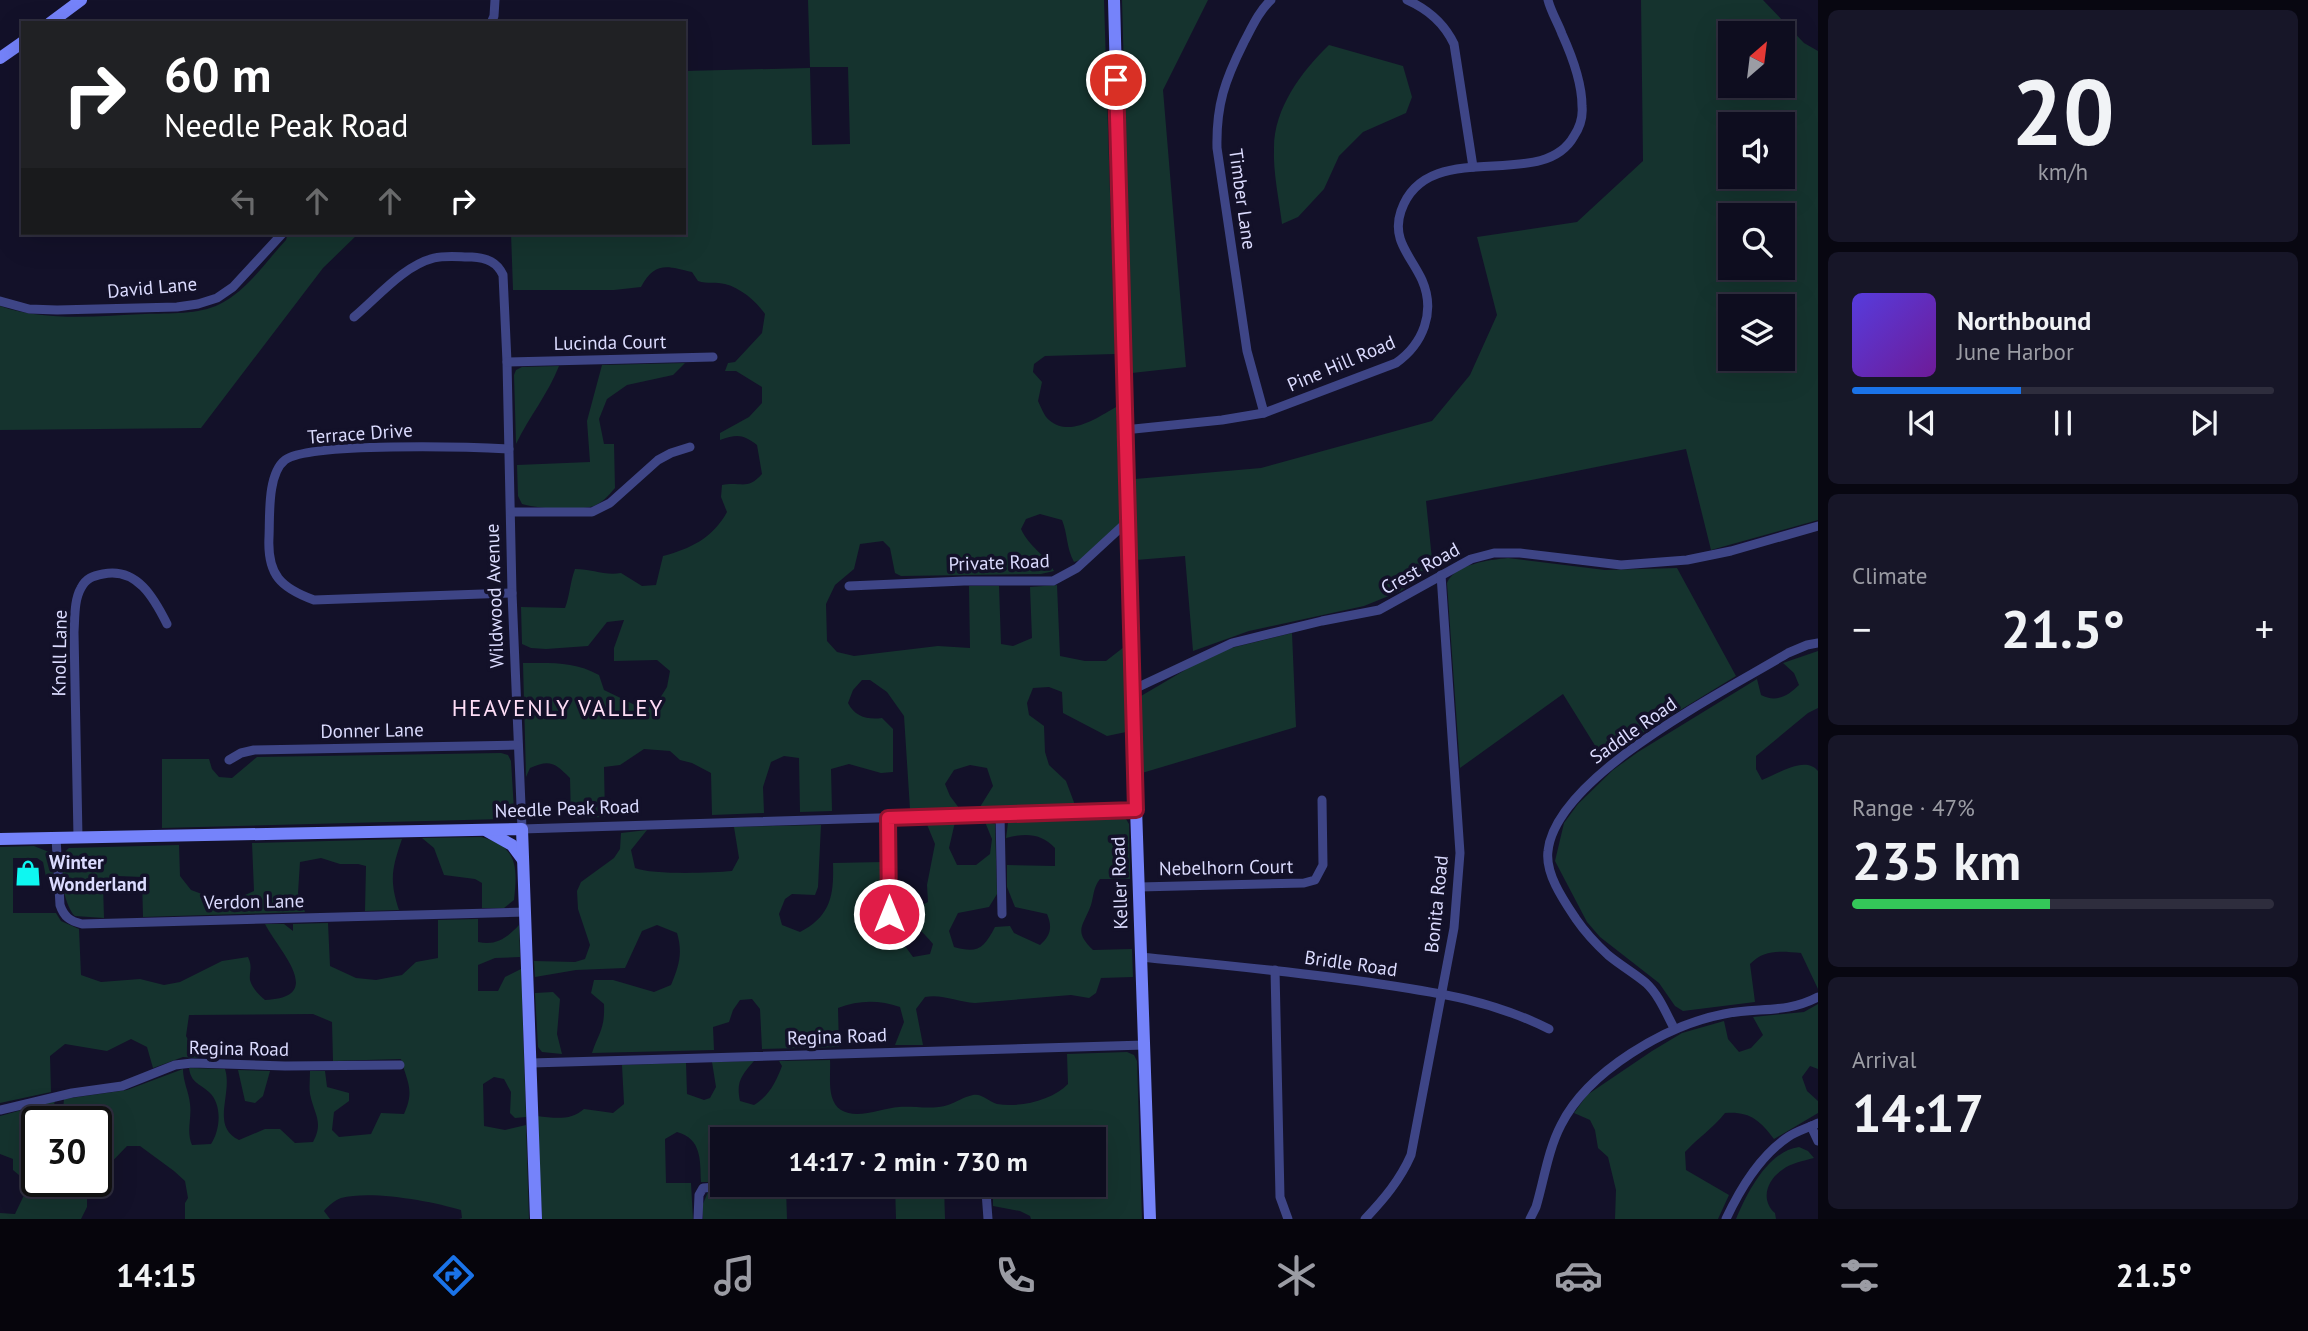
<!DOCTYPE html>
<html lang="en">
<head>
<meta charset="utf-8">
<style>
	:root { --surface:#0e0d1f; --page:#171628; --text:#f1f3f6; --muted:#9b9ca4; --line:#2e2d3d; --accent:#1a73e8 }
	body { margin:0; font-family:"PT Sans",sans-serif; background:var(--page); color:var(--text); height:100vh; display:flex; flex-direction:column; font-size:26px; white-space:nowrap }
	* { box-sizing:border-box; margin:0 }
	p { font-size:23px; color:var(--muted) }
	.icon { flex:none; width:38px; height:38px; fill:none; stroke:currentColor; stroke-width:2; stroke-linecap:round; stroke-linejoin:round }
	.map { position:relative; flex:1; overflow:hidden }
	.side { display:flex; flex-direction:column; gap:10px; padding:10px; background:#080711; width:490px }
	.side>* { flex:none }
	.top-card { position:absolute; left:21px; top:21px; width:665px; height:214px; border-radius:0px; box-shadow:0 7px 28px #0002,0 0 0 2px var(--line); background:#202124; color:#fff; overflow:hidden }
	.needle { width:46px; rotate:28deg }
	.buttons { position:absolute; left:1718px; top:21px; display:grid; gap:14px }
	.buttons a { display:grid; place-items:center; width:77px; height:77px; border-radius:0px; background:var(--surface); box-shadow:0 7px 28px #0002,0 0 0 2px var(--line); font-size:35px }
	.speed { position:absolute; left:21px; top:1106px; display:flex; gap:14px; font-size:35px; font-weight:700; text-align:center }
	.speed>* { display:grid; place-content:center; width:91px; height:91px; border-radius:50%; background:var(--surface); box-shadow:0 7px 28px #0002,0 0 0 2px var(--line); line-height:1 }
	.speed .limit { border:4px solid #111; border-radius:10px; background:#fff; color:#111 }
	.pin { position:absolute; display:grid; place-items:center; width:60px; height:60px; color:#fff; margin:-30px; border:4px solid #fff; border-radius:50%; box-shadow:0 2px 7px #0007 }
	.me { position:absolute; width:77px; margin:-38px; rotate:0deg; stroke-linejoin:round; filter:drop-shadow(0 0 5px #0008) }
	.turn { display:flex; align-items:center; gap:24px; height:147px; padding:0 28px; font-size:32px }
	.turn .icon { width:91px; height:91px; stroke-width:2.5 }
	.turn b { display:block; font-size:49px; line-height:60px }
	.lanes { display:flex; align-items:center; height:66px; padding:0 28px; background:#0003; justify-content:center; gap:35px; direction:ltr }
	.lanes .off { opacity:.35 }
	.big { font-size:52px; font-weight:700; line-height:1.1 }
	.side .card { flex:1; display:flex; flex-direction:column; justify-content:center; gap:10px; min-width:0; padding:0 24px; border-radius:10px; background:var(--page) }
	.side .dial { align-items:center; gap:0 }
	.dial b { font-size:91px; line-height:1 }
	.song { display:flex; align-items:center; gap:21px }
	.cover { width:84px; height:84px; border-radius:10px; background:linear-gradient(135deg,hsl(250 70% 55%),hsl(280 70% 35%)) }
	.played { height:7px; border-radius:4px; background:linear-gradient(90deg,var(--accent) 40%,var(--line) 40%) }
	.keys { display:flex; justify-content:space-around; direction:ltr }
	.heat { display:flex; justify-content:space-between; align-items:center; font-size:38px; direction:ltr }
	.charge { height:10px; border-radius:5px; background:linear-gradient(90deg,#34c759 47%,var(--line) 0) }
	.trip { position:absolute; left:710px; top:1127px; width:396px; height:70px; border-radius:0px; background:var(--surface); box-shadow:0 7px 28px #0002,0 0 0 2px var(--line); font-weight:700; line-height:70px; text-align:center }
	.menu { display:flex; height:112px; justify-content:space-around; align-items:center; background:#06050c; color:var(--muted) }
	.menu .icon { width:49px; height:49px }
	.menu .on { color:var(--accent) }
	.menu b { font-size:32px; color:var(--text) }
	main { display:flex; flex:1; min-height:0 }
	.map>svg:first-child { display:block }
	.green { fill:#15332e; fill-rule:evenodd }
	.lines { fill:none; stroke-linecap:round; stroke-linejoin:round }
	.street { stroke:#3e4586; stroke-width:9 }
	.secondary { stroke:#7583fa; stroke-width:12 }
	.route-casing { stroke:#92132f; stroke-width:18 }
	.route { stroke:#e11d48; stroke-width:12 }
	.labels { text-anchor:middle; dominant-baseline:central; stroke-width:7; stroke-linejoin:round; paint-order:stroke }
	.street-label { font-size:19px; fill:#dbdbfe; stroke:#131129 }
	.poi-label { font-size:19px; font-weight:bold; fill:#dbdbfe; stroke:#131129; text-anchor:start }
	.quarter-label { font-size:23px; letter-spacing:2px; fill:#feddf6; stroke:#131129 }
</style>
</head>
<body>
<main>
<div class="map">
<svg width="1818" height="1219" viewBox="0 0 1818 1219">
	<rect width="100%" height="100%" fill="#131129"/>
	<!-- green -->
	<g class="green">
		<path d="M808,0H1104L1115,354L1045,356L1034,364L1033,372L1042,382L1038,401C1041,407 1044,416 1049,420C1070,438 1098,417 1116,407L1120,523L1083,559L1074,562C1066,547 1068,535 1062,520L1040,514L1026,519L1021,529C1029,547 1045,554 1054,571L1041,574L901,576L895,573L890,548L883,541L860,544L854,569L835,585L826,604L827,641L837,652L854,656L938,646L970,648L969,586H999L1001,644L1013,646L1032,638L1030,587L1057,585L1060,656L1085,661H1106L1124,647L1126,732L1107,736L1063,713L1062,692L1049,687L1033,688L1027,703L1029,715L1044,726L1045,752L1049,765L1066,781L1075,805L980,807L993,786L987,768L970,765L954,770L945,784L950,796L959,808L910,809L904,716L887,692L870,680H862L853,690L848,703C855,717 868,720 882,718L893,729V772L881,773L849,764L831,769L832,811L800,812L799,758L784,756L771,762L763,787L764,813L712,815L711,773L692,763L680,760L670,751L644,749L620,765L604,767L605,817L571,818L570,778C555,763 550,759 530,768L526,777L523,663C550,663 574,661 599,675L604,690L635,705L655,706L667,687L670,671L657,660L614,661V648L624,620L607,622L588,646L546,649L531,648L522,644L521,607L565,608C570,595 570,582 575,569C592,569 605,576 621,573L642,586L656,585L663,556C690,549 713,538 727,512L721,497L722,485C741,481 747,491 762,474L757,445C743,434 737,434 720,440V433L749,417L762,403V387L736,371H725L728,363L735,362L762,333L765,314C757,302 741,288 725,284C717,282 707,284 698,281L692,272C667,266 655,261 641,287L614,290H513L511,233H684V71L810,68L812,145L850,144L848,67H810Z"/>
		<polygon points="1122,0 1208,0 1163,90 1186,367 1132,373"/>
		<path d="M1641,0H1763L1804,43L1818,51V520L1711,550L1686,449L1426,501L1433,569L1401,591L1364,606L1249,631L1193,651L1185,556L1136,560L1135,479L1261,468L1432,421L1470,375L1497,315L1477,237L1577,222L1643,161ZM1783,33V86H1731V33ZM1783,124V177H1731V124ZM1783,215V268H1731V215ZM1783,306V359H1731V306Z"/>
		<path d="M1329,45L1403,66L1412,97L1406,113L1363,132L1339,156L1324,189L1298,217L1282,224C1279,199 1273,173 1274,148C1274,108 1302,71 1329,45Z"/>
		<path d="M288,233H359L323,268L201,428L0,430V306C46,322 98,316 145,314C170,313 198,315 220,304C247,291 266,261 286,240Z"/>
		<path d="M685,363L673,375L627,385L607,399L599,419L604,444H614L615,488C609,495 603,502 594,506C578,511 538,509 522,504L518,496L517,465L590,462L587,421L602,365Z"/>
		<path d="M559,366C548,394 529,417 516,444L514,375L516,370L522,367Z"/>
		<path d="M1508,558L1605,570L1677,568L1736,676L1636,737L1604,760L1563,694L1460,768L1447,583C1455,564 1489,560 1508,558Z"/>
		<polygon points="1292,633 1296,727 1142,773 1141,696 1197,663 1227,649"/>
		<path d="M1818,651V708L1808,713L1756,756V769L1762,780C1778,774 1805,755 1818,771V989L1801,953C1781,951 1764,949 1750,964L1755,1002L1683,1011L1675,1006L1659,983L1600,937L1587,922L1555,861L1564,823L1578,804L1613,770L1638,752L1757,679L1761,695C1776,703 1788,696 1799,685L1794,673L1783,663Z"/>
		<polygon points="501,753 508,755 511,761 514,810 510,817 503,819 162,828 162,759 209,759 212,769 219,777 232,778 257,757"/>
		<path d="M1121,817L1126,819L1129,824L1130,879H1100C1093,888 1094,895 1091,905C1083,927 1073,930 1093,950L1132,949L1133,977L1101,978L1096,993L1089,998L1071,995L975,1003C957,1002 943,994 925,997L916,1009L923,1045H895L904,1022L900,1007C879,1000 859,1000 838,1008L839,1047L762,1049L760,1009L752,999L740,1000L733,1010L729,1022L713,1027L714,1050L592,1053C599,1032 605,1029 604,1004L591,993L594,980H613L654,992L671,985C679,966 683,953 677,933L657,925L642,931L625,968L576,970L535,977L534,961L575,962L585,959L590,945L578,909L577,891L581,882L614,858L620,849L621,833L647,830L631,850L635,868C652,875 711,873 732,871L739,858L734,827L821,825L818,887L815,895L792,894L785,899L779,914L782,925L800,932C831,916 834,895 833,863L883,862C883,871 885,884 882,892C876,910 869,913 883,930L894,931L913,957L930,954L933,944C924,932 906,919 902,907L920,906L928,902L927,885L935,844L926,822H955L949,848L957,865H976L990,854L992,839L985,822L995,824L997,894L989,907L958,913L949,931L954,947C978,954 984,948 995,927L1010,926L1014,933L1040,945C1050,936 1053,928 1047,914L1015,907L1007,887V865L1055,866V848C1041,833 1025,833 1006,838L1008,823L1014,820Z"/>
		<path d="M481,837C517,846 518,866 514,900L504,908H482V883L475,879L444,875L434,848L422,838Z"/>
		<path d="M402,839C392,868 389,880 399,910L365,911L366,866L358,864H340L321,858L300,862L298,893L305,912L143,917L142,877L118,876L103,884L104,918L75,916C63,905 55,857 69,848L179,845L180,876L191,890L213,898L236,899L254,891L252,843Z"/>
		<path d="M34,846L49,852L52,858L54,883L46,877L43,862L37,858H13V913H56L61,921L79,929L81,975L101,982L140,979L164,985L180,982L222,961L248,957C253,968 249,971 250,980C252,988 259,995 265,1000C327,998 279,951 265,924H284L293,931V924L328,923L330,966L356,978L376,980L402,975L416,962L438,958V920L478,919V942C496,946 507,938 519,925L520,957L495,958L478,965V991H498L505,977L521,969L526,1117L515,1118L510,1113L511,1092L504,1079L494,1077L483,1084L484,1126L505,1130L526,1125L529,1219H459L462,1218L461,1210C431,1201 371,1190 341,1198C335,1200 328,1206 324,1211L330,1219H185V1203L188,1198L185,1181L174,1171L140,1146H127L103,1171L96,1174V1122H62L64,1099L127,1090L183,1069C183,1082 189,1092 190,1104C192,1118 186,1131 192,1145L211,1144C220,1131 223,1105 209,1092C199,1083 191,1083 189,1068L225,1069C233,1094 210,1126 239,1140L265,1129H280L295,1143L313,1142C324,1122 314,1114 310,1094C309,1087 310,1079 310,1071H325L327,1087L349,1093V1101L334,1112L332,1130L339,1137L371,1134L381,1113L404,1114C415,1090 407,1082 401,1059L333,1061L332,1022L313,1014L189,1015L186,1036L198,1058L183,1057L153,1068L147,1047L131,1039L107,1051L65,1044L50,1056L51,1092L0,1103V847Z"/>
		<polygon points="553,992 560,999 557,1034 562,1054 542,1052 538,1047 535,993"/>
		<path d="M1818,1004V1069L1810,1066L1802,1077L1807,1091L1818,1101V1113L1774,1139C1760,1120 1749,1111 1725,1113C1713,1128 1698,1138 1685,1152L1686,1170L1729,1195L1718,1219H1615L1616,1190L1608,1157L1598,1148L1595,1130L1590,1120L1574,1113L1587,1095L1652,1051L1682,1033L1724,1021L1728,1039L1739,1052L1751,1048L1763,1035L1753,1017L1804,1012Z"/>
		<path d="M1127,1052L1134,1055L1137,1061L1142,1219H1031L1030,1216L1020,1211L993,1206V1193L989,1185H1094V1139H1051L1044,1132L1035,1129L1013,1138L990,1135L975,1139H933L920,1136L908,1139H835L823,1132L788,1139H723V1182H701C700,1160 702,1139 677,1132L665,1139L666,1183H691L693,1219H542L537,1116C554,1118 571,1121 584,1109L613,1113L624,1104L622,1065L686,1063L687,1094L704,1100L710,1098L716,1087L712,1062L754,1061C741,1076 736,1082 740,1101L754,1105C769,1096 776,1082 782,1066L779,1061L830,1060C831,1076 826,1100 841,1110C857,1120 882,1108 899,1107C914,1106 934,1110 948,1105C957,1102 963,1097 973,1095C982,1093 989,1102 997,1104C1020,1108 1053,1100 1068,1084L1067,1054Z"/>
		<polygon points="238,1070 270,1071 263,1096 255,1103 245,1101"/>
		<path d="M55,1101L53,1108L29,1119C23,1131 27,1143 19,1154L21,1171L19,1175L13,1170V1159L0,1154V1116Z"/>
		<path d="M1799,1147L1808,1151L1814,1158C1803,1161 1791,1163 1782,1170C1767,1180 1760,1200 1775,1213L1776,1219H1736C1747,1193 1768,1151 1799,1147Z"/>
		<polygon points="895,1185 944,1185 945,1219 896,1219"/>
		<polygon points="786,1188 787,1219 703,1219 702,1206 708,1192 715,1190"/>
		<polygon points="26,1191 83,1192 87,1195 87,1207 81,1219 0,1219 0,1213 15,1214"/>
	</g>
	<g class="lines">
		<!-- street -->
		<g class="street">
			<path d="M1407,0C1429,10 1444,23 1454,44L1473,167"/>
			<polyline points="491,23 494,16 495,0"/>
			<polyline points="0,301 29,309 57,310 177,307 198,304 217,298 233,287 282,234 281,233"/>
			<path d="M354,317C378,297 403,266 434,258C446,255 460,257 472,257C487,258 497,262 503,275L507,362L512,593L522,829L1136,810"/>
			<polyline points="507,362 713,357"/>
			<path d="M1264,413L1247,351L1217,148C1216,105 1225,80 1244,42C1252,27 1259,11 1271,0"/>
			<path d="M1124,430L1222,420L1264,413L1396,363C1423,344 1436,312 1422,280C1411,256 1391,240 1401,211C1427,134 1542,194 1574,136C1580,127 1583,116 1582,106C1582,82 1572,56 1562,34C1558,23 1551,12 1548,0"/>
			<path d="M509,449C472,447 309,442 285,460C267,474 270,517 269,537C267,575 281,588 314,600L512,593"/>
			<polyline points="511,512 592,512 610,503 658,460 671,453 690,447"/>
			<polyline points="849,586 964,581 1053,581 1077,568 1129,520"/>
			<polyline points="1132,690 1232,643 1322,621 1379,610 1471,559 1494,553 1520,553 1621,565 1687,560 1731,551 1818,526"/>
			<polyline points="229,760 241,753 254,750 518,745"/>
			<polyline points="1000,815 1002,914"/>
			<polyline points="888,818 889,914"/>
			<path d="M78,837L74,632C75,618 74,600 81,588C86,578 93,576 103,574C137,567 154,598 167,624"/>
			<path d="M56,838L60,905C64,917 70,921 82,924L526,912"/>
			<polyline points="1139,887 1304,883 1315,880 1323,865 1322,800"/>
			<path d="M1141,957C1221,965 1301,972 1380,984C1441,993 1493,1001 1549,1029"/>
			<polyline points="1275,970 1280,1197 1288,1219"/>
			<path d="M1674,1028C1666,1013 1659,995 1646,983C1634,973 1620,965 1608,955C1596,944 1585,932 1576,919C1564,901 1545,874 1548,851C1556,775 1727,690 1788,653L1807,645L1818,643"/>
			<polyline points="531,1063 1145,1045"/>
			<polyline points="0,1110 72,1093 122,1086 175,1065 192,1063 285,1066 400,1065"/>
			<polyline points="1811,1126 1818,1141"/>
			<polyline points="982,1185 986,1192 988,1219"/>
			<polyline points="698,1219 699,1195 703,1188 744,1185"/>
			<path d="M1365,1219C1384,1199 1400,1180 1411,1155L1454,928L1460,853L1441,575"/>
			<path d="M1530,1219L1536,1207C1544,1180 1548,1150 1561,1125C1588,1071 1666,1025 1724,1014C1758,1007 1786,1014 1818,997"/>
			<path d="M1726,1219C1740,1189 1761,1155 1788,1137C1797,1131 1808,1128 1818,1123"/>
		</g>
		<!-- secondary -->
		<g class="secondary">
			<polyline points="1114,0 1132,690 1150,1219"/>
			<polyline points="50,23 81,0"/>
			<polyline points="0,58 23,42"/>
			<polyline points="487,831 512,845 523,860"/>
			<polyline points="0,839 522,829 536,1219"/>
		</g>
	</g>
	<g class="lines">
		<!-- route casing -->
		<g class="route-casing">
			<polyline id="route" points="889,914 888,818 1136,810 1116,80"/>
		</g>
		<!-- route -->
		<use href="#route" class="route"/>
	</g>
	<!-- icons -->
	<defs>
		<g id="shop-bare" transform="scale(2.1)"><path d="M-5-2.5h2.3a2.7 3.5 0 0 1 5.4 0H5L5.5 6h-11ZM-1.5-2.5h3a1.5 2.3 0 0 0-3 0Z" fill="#0ef7f1" stroke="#131129" stroke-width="2.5" paint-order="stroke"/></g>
	</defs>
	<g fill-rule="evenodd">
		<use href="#shop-bare" x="28" y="873"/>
	</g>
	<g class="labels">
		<!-- street labels -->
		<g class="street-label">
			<text transform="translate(1243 199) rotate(82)">Timber Lane</text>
			<text transform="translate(152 287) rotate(-5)">David Lane</text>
			<text transform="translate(610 342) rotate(-1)">Lucinda Court</text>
			<text transform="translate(1341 363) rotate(-23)">Pine Hill Road</text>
			<text transform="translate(360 433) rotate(-4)">Terrace Drive</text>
			<text transform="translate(999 562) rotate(-2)">Private Road</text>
			<text transform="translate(1420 568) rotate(-29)">Crest Road</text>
			<text transform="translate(494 596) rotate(-92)">Wildwood Avenue</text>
			<text transform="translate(59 653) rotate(-89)">Knoll Lane</text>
			<text transform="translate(372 730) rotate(-1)">Donner Lane</text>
			<text transform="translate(1633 730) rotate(-35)">Saddle Road</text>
			<text transform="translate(567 808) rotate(-2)">Needle Peak Road</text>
			<text transform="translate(1226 867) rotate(-1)">Nebelhorn Court</text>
			<text transform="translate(1119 883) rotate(-92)">Keller Road</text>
			<text transform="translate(254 901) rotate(-1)">Verdon Lane</text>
			<text transform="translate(1436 904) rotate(-84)">Bonita Road</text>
			<text transform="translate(1351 963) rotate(8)">Bridle Road</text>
			<text transform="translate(837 1036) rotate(-2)">Regina Road</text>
			<text transform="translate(239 1048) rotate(1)">Regina Road</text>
		</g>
		<!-- poi labels -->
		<g class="poi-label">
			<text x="49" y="862">Winter<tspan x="49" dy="22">Wonderland</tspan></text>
		</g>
		<!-- quarter labels -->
		<g class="quarter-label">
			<text x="558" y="707">HEAVENLY VALLEY</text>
		</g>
	</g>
</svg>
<div class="buttons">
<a><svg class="needle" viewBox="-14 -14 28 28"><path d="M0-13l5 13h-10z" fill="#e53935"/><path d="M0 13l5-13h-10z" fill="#9b9ca4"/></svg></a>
<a><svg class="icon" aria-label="sound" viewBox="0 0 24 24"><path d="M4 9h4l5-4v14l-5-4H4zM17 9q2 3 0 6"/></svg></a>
<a><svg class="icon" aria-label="search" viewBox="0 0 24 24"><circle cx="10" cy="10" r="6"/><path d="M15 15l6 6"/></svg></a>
<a><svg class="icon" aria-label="layers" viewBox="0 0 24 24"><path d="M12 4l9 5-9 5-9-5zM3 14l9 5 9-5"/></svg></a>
</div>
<div class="speed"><div class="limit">30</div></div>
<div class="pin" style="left:1116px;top:80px;background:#d93025"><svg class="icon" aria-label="arrive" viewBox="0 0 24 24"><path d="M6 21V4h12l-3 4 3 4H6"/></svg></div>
<svg class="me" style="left:889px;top:914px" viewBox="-20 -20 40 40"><circle r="17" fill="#e11d48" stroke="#fff" stroke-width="3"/><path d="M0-11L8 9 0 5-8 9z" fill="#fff"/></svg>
<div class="trip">14:17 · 2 min · 730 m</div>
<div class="top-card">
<div class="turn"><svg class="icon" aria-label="right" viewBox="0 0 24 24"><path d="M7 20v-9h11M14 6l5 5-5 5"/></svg><div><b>60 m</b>Needle Peak Road</div></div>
<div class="lanes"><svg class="icon off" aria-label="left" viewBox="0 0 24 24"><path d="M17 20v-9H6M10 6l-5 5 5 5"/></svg><svg class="icon off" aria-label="ahead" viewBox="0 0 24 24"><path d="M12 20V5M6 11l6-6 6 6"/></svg><svg class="icon off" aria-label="ahead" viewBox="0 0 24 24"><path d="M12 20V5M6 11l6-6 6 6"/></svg><svg class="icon" aria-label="right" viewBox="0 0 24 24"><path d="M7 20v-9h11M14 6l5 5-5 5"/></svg></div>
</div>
</div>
<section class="side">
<div class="card dial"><b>20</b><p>km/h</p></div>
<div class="card">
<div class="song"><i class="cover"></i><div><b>Northbound</b><p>June Harbor</p></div></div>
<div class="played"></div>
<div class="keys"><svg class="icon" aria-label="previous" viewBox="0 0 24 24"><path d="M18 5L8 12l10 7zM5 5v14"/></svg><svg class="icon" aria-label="pause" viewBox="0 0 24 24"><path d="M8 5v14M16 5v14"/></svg><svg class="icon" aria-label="next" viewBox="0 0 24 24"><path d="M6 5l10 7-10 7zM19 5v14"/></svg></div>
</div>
<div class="card"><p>Climate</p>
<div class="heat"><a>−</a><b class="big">21.5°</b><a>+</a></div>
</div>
<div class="card"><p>Range · 47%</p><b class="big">235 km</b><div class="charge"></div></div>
<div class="card"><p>Arrival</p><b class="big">14:17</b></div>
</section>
</main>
<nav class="menu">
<b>14:15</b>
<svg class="icon on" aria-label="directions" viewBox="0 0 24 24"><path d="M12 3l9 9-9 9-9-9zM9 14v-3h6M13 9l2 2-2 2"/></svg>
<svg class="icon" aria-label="music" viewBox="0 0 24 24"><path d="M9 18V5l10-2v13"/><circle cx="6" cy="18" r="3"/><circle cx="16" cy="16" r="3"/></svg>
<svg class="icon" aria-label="phone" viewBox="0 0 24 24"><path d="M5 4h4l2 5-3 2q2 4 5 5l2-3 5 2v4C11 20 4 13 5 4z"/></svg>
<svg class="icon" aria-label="climate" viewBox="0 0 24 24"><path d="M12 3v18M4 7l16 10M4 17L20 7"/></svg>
<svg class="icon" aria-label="car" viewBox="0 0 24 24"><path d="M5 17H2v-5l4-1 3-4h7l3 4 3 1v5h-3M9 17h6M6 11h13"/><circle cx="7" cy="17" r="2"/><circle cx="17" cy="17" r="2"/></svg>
<svg class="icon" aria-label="filters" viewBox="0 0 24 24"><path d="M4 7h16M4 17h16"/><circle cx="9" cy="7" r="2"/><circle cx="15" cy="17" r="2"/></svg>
<b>21.5°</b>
</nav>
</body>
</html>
